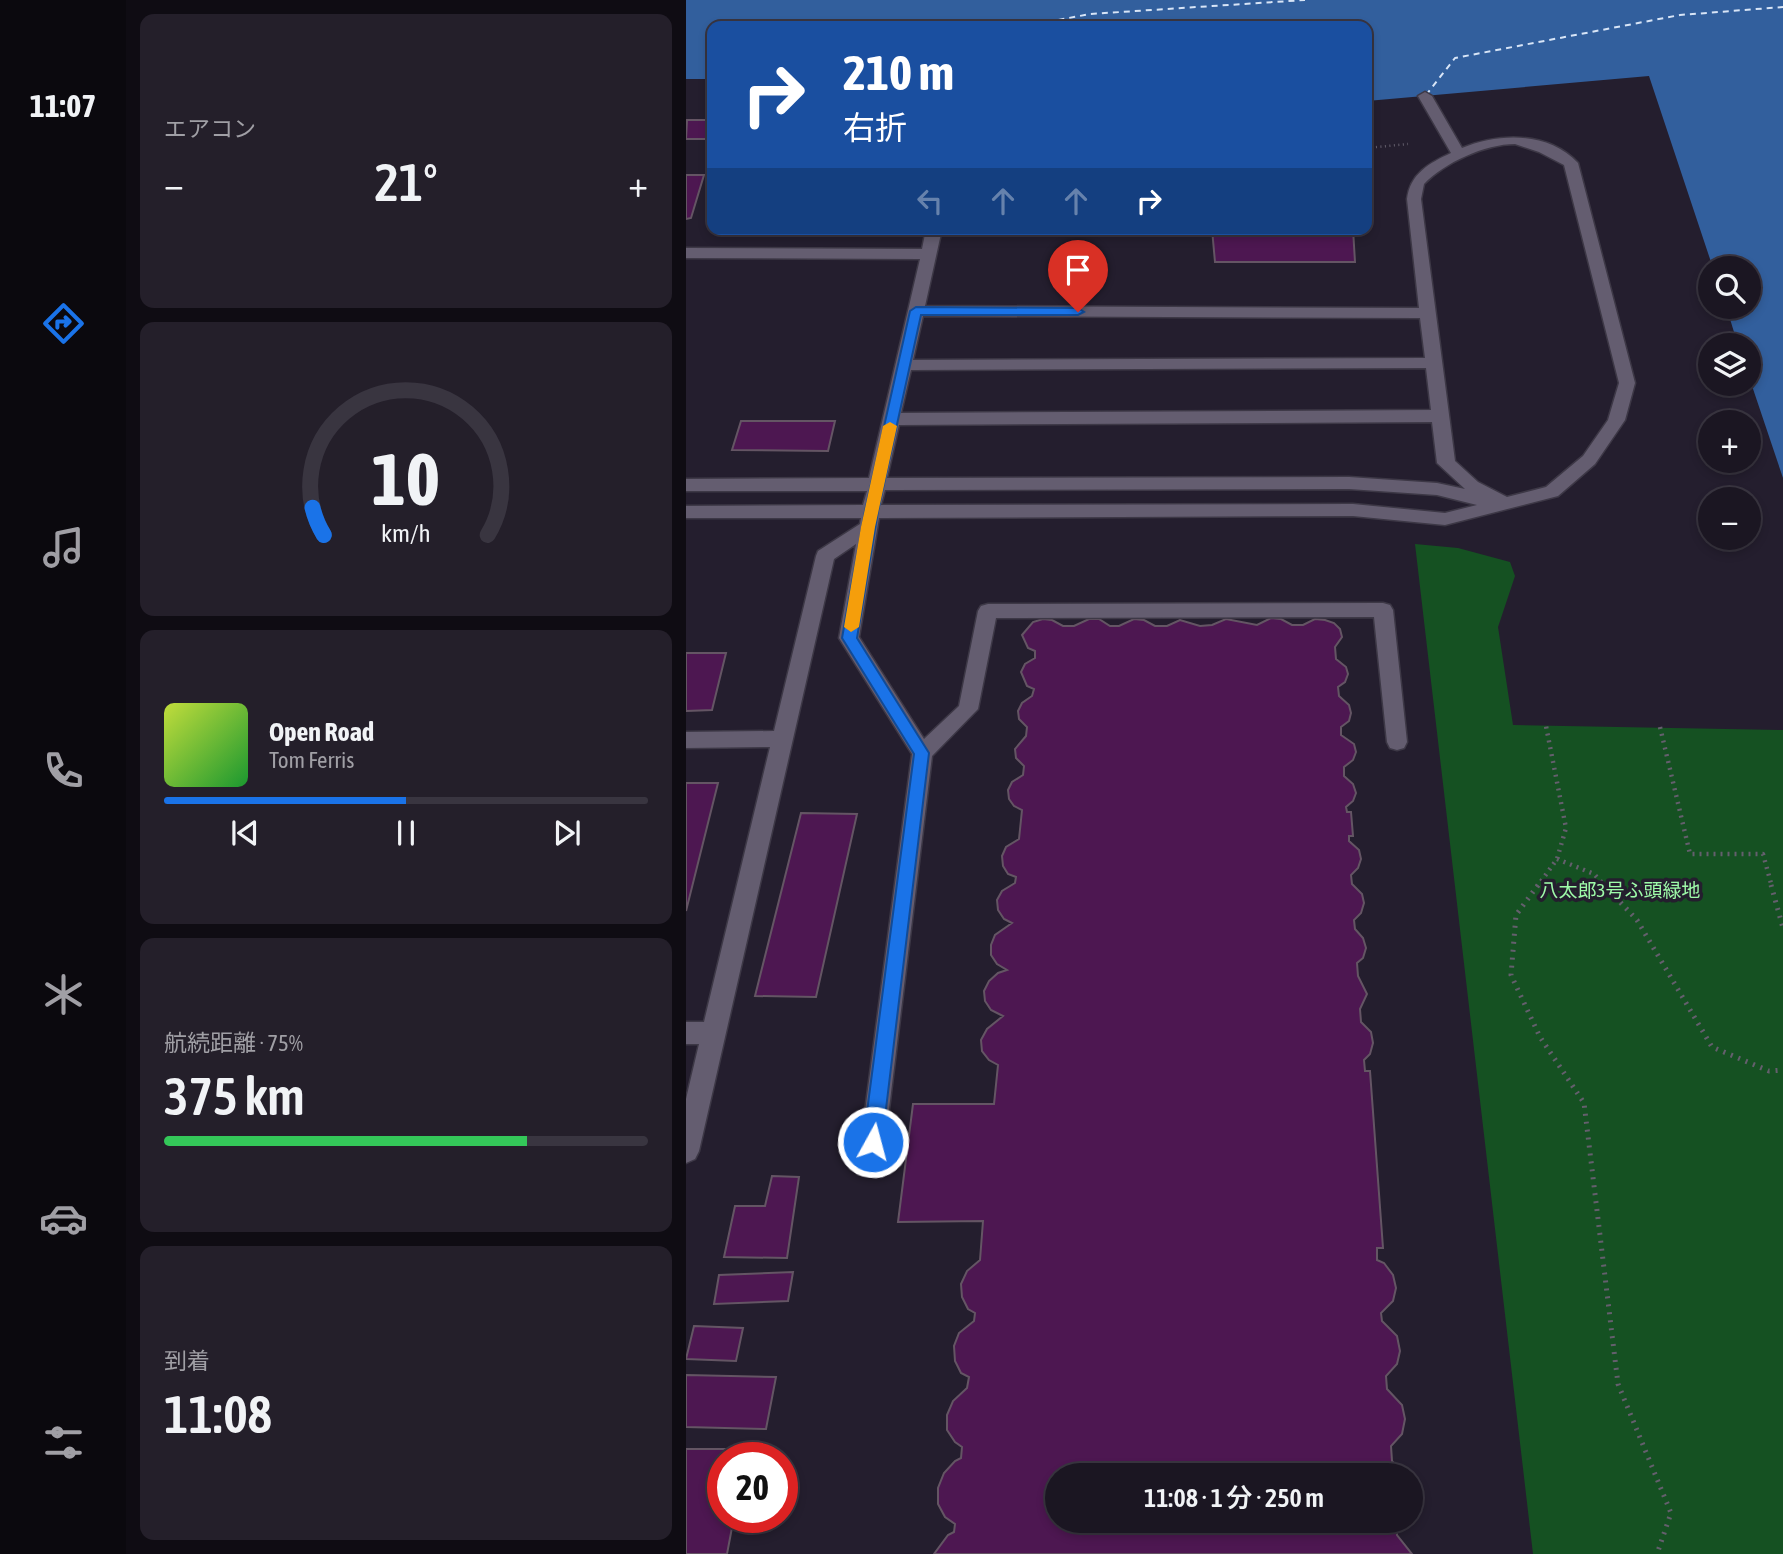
<!DOCTYPE html>
<html lang="ja">
<head>
<meta charset="utf-8">
<style>
	:root { --surface:#1b1622; --page:#241f2a; --text:#f1f3f6; --muted:#a09fa5; --line:#393540; --accent:#1a73e8 }
	body { margin:0; font-family:"Asap Condensed","Noto Sans JP",sans-serif; background:var(--page); color:var(--text); height:100vh; display:flex; flex-direction:column; font-size:26px; white-space:nowrap }
	* { box-sizing:border-box; margin:0 }
	p { font-size:23px; color:var(--muted) }
	.icon { flex:none; width:38px; height:38px; fill:none; stroke:currentColor; stroke-width:2; stroke-linecap:round; stroke-linejoin:round }
	.map { position:relative; flex:1; overflow:hidden }
	.sheet { display:flex; flex-direction:column; gap:14px; padding:14px; background:#0f0c13; width:560px }
	.sheet>* { flex:none }
	.top-card { position:absolute; left:21px; top:21px; width:665px; height:214px; border-radius:14px; box-shadow:0 4px 10px #0003,0 0 0 2px var(--line); background:#1a4fa0; color:#fff; overflow:hidden }
	.tools { position:absolute; left:1012px; top:256px; display:grid; gap:14px }
	.tools a { display:grid; place-items:center; width:63px; height:63px; border-radius:50%; background:var(--surface); box-shadow:0 4px 10px #0003,0 0 0 2px var(--line); font-size:35px }
	.speed { position:absolute; left:21px; top:1442px; display:flex; gap:14px; font-size:35px; font-weight:700; text-align:center }
	.speed>* { display:grid; place-content:center; width:91px; height:91px; border-radius:50%; background:var(--surface); box-shadow:0 4px 10px #0003,0 0 0 2px var(--line); line-height:1 }
	.speed .limit { border:10px solid #d22; background:#fff; color:#111 }
	.pin { position:absolute; display:grid; place-items:center; width:60px; height:60px; color:#fff; margin:-72px -30px; border-radius:50% 50% 50% 0; rotate:-45deg; box-shadow:0 0 7px #0007 }
	.pin .icon { rotate:45deg }
	.me { position:absolute; width:77px; margin:-38px; rotate:7deg; stroke-linejoin:round; filter:drop-shadow(0 0 5px #0008) }
	.turn { display:flex; align-items:center; gap:24px; height:147px; padding:0 21px; font-size:32px }
	.turn .icon { width:91px; height:91px; stroke-width:2.5 }
	.turn b { display:block; font-size:49px; line-height:60px }
	.lanes { display:flex; align-items:center; height:66px; padding:0 21px; background:#0003; justify-content:center; gap:35px; direction:ltr }
	.lanes .off { opacity:.35 }
	.big { font-size:52px; font-weight:600; line-height:1.1 }
	.sheet .card { flex:1; display:flex; flex-direction:column; justify-content:center; gap:10px; min-width:0; padding:0 24px; border-radius:14px; background:var(--page) }
	.sheet .dial { align-items:center; gap:0 }
	.dial svg { height:182px; overflow:visible; fill:none; stroke:var(--line); stroke-width:7; stroke-linecap:round; text-anchor:middle }
	.dial text { fill:var(--text); stroke:none }
	.song { display:flex; align-items:center; gap:21px }
	.cover { width:84px; height:84px; border-radius:10px; background:linear-gradient(135deg,hsl(70 70% 55%),hsl(130 70% 35%)) }
	.played { height:7px; border-radius:4px; background:linear-gradient(90deg,var(--accent) 50%,var(--line) 50%) }
	.keys { display:flex; justify-content:space-around; direction:ltr }
	.heat { display:flex; justify-content:space-between; align-items:center; font-size:38px; direction:ltr }
	.charge { height:10px; border-radius:5px; background:linear-gradient(90deg,#34c759 75%,var(--line) 0) }
	.trip { position:absolute; left:359px; top:1463px; width:378px; height:70px; border-radius:35px; background:var(--surface); box-shadow:0 4px 10px #0003,0 0 0 2px var(--line); font-weight:600; line-height:70px; text-align:center }
	main { display:flex; flex:1; min-height:0 }
	.tabs { display:flex; flex-direction:column; width:126px; justify-content:space-around; align-items:center; background:#0b090e; color:var(--muted) }
	.tabs .icon { width:49px; height:49px }
	.tabs .on { color:var(--accent) }
	.tabs b { font-size:32px; color:var(--text) }
	.map>svg:first-child { display:block }
	.green { fill:#155122 }
	.water { fill:#325f9d }
	.lines { fill:none; stroke-linecap:round; stroke-linejoin:round }
	.ferry { stroke:#d8e5f7; stroke-width:2; stroke-dasharray:6 5; stroke-linecap:butt }
	.building { fill:#4d1751; stroke:#645564; stroke-width:2 }
	.minor-casing { stroke:#3d3846; stroke-width:3 }
	.path-far2 { stroke:#645f6d; stroke-width:2.5; stroke-dasharray:1 3.5; stroke-linecap:butt }
	.path-far1 { stroke:#645f6d; stroke-width:4.5; stroke-dasharray:2 5; stroke-linecap:butt }
	.path { stroke:#645f6d; stroke-width:5; stroke-dasharray:2 6; stroke-linecap:butt }
	.minor { fill:#645d70; fill-rule:evenodd }
	.route { fill:#1a73e8; stroke:#114b97; stroke-width:2 }
	.slow { fill:#f59e0b }
	.labels { text-anchor:middle; dominant-baseline:central; stroke-width:7; stroke-linejoin:round; paint-order:stroke }
	.park-label { font-size:19px; fill:#9efba9; stroke:#241e2e }
</style>
</head>
<body>
<main>
<nav class="tabs">
<b>11:07</b>
<svg class="icon on" aria-label="directions" viewBox="0 0 24 24"><path d="M12 3l9 9-9 9-9-9zM9 14v-3h6M13 9l2 2-2 2"/></svg>
<svg class="icon" aria-label="music" viewBox="0 0 24 24"><path d="M9 18V5l10-2v13"/><circle cx="6" cy="18" r="3"/><circle cx="16" cy="16" r="3"/></svg>
<svg class="icon" aria-label="phone" viewBox="0 0 24 24"><path d="M5 4h4l2 5-3 2q2 4 5 5l2-3 5 2v4C11 20 4 13 5 4z"/></svg>
<svg class="icon" aria-label="climate" viewBox="0 0 24 24"><path d="M12 3v18M4 7l16 10M4 17L20 7"/></svg>
<svg class="icon" aria-label="car" viewBox="0 0 24 24"><path d="M5 17H2v-5l4-1 3-4h7l3 4 3 1v5h-3M9 17h6M6 11h13"/><circle cx="7" cy="17" r="2"/><circle cx="17" cy="17" r="2"/></svg>
<svg class="icon" aria-label="filters" viewBox="0 0 24 24"><path d="M4 7h16M4 17h16"/><circle cx="9" cy="7" r="2"/><circle cx="15" cy="17" r="2"/></svg>
</nav>
<section class="sheet">
<div class="card"><p>エアコン</p>
<div class="heat"><a>−</a><b class="big">21°</b><a>+</a></div>
</div>
<div class="card dial"><svg viewBox="0 0 100 80">
<path d="M14 69A42 42 0 1 1 86 69"/>
<path d="M14 69A42 42 0 0 1 9 57" stroke="#1a73e8"/>
<text x="50" y="56" font-size="32" font-weight="700">10</text>
<text x="50" y="72" font-size="11">km/h</text>
</svg></div>
<div class="card">
<div class="song"><i class="cover"></i><div><b>Open Road</b><p>Tom Ferris</p></div></div>
<div class="played"></div>
<div class="keys"><svg class="icon" aria-label="previous" viewBox="0 0 24 24"><path d="M18 5L8 12l10 7zM5 5v14"/></svg><svg class="icon" aria-label="pause" viewBox="0 0 24 24"><path d="M8 5v14M16 5v14"/></svg><svg class="icon" aria-label="next" viewBox="0 0 24 24"><path d="M6 5l10 7-10 7zM19 5v14"/></svg></div>
</div>
<div class="card"><p>航続距離 · 75%</p><b class="big">375 km</b><div class="charge"></div></div>
<div class="card"><p>到着</p><b class="big">11:08</b></div>
</section>
<div class="map">
<svg width="1097" height="1554" viewBox="0 0 1097 1554">
	<rect width="100%" height="100%" fill="#241e2e"/>
	<!-- green -->
	<polygon class="green" points="729,544 772,548 824,562 829,576 812,627 827,725 1097,730 1097,1554 847,1554"/>
	<!-- water -->
	<polygon class="water" points="0,0 1097,0 1097,478 1062,374 1062,345 1052,345 1040,306 1062,306 1062,268 1027,268 963,76 681,101 681,26 26,26 26,79 0,79"/>
	<g class="lines">
		<!-- ferry -->
		<g class="ferry">
			<polyline points="340,26 404,14 619,0"/>
			<polyline points="740,95 769,58 994,15 1097,7"/>
		</g>
	</g>
	<!-- building -->
	<g class="building">
		<polygon points="1,120 26,120 26,139 0,139"/>
		<polygon points="0,175 18,175 5,218 0,219"/>
		<polygon points="526,229 667,229 669,262 529,262"/>
		<polygon points="55,421 149,421 142,451 46,450"/>
		<polygon points="585,618 595,619 606,625 617,625 629,619 639,620 648,623 654,629 656,637 649,647 650,659 660,667 662,674 659,682 652,687 653,696 663,705 665,713 663,721 655,727 655,735 668,744 670,752 667,760 658,767 658,776 667,784 670,793 667,801 660,807 661,812 665,812 667,836 663,836 663,841 673,850 675,859 672,868 665,875 666,884 676,894 678,903 675,913 668,920 669,929 677,938 680,948 677,958 671,963 672,976 681,994 674,1009 675,1022 685,1032 687,1043 684,1054 678,1060 679,1071 684,1071 697,1248 691,1248 691,1260 698,1263 707,1275 710,1288 707,1301 695,1313 696,1321 711,1336 714,1351 711,1364 700,1376 701,1389 716,1405 719,1419 716,1434 705,1446 706,1461 718,1475 371,1475 371,1521 710,1521 711,1535 726,1554 248,1554 262,1535 268,1532 269,1524 259,1517 252,1504 252,1488 258,1473 269,1461 275,1458 276,1447 269,1442 261,1430 261,1415 267,1401 281,1388 283,1377 275,1373 269,1361 268,1346 273,1333 288,1321 289,1313 282,1309 276,1297 275,1284 281,1271 294,1260 297,1221 212,1222 227,1104 308,1104 312,1065 303,1060 296,1051 295,1040 301,1029 317,1016 305,1010 299,1001 298,991 303,981 312,973 321,970 311,964 305,955 305,945 309,935 326,923 318,919 312,910 311,900 316,891 329,883 330,877 322,874 317,866 316,856 320,847 333,839 336,810 328,806 323,799 322,790 326,782 337,775 338,766 330,758 329,749 340,736 341,727 333,719 332,711 336,703 346,696 348,689 341,686 335,672 339,664 349,658 349,651 342,648 336,635 347,622 357,619 366,620 377,626 388,626 403,619 413,619 424,626 433,626 448,619 458,620 469,626 481,626 494,620 514,626 526,625 540,619 571,625"/>
		<polygon points="0,653 40,653 26,710 0,711"/>
		<polygon points="0,783 32,783 0,911"/>
		<polygon points="115,813 171,814 130,997 69,996"/>
		<polygon points="86,1176 113,1177 101,1258 38,1257 49,1206 79,1206"/>
		<polygon points="107,1272 102,1301 28,1304 33,1275"/>
		<polygon points="8,1326 57,1328 50,1361 0,1359"/>
		<polygon points="0,1375 90,1377 80,1429 0,1427"/>
		<polygon points="0,1449 61,1449 59,1458 37,1458 37,1517 48,1517 41,1554 0,1554"/>
	</g>
	<g class="lines">
		<!-- minor casing -->
		<g class="minor-casing">
			<path id="minor" d="M739,92L746,96L776,148C813,133 862,131 892,163L949,383L939,420L909,464L872,496L759,525L667,516L193,518L173,637L238,739L273,706L292,611L295,606L302,604L697,603L704,605L707,610L721,742L718,748L711,750L704,748L701,742L688,617L310,618L292,709L246,756L199,1142L196,1150L187,1154L178,1150L175,1142L226,754L153,638L170,544L148,559L13,1151L9,1159L0,1163V1099L13,1044H0V1022H18L84,747L0,748V732L88,731L130,556L132,551L174,524L175,518H0V506L177,505L181,491H0V479L183,478L234,259L0,258V248L236,249L240,229H256L239,306L733,308L721,199C724,174 743,163 765,153L732,96ZM829,144L853,152L878,165L933,383L922,420L897,456L860,487L821,497L792,482L769,461L735,199L738,184C758,163 799,144 829,144ZM237,316L734,318L739,358L227,360ZM740,368L745,410L215,413L225,370ZM746,422L751,463L779,489L751,483L663,477L201,478L213,425ZM663,489L751,495L791,505L759,513L667,504L195,505L199,490Z"/>
		</g>
		<!-- path-far2 -->
		<polyline class="path-far2" points="681,148 722,144"/>
		<!-- path-far1 -->
		<g class="path-far1">
			<polyline points="974,727 1004,854 1077,854 1086,887"/>
			<polyline points="871,859 908,874 920,887"/>
			<polyline points="851,887 871,859 880,828 860,726"/>
		</g>
		<!-- path -->
		<g class="path">
			<polyline points="852,885 830,915 825,975 854,1037 898,1103 932,1384 985,1513 971,1554"/>
			<polyline points="918,885 951,920 1026,1047 1083,1071 1097,1070"/>
			<polyline points="1085,885 1097,928"/>
		</g>
		<!-- minor -->
		<use href="#minor" class="minor"/>
	</g>
	<!-- route -->
	<polygon class="route" points="230,307 392,308 398,312 392,315 235,315 192,511 171,638 243,753 196,1142 193,1148 187,1151 180,1148 177,1142 228,754 156,638 179,511 224,311"/>
	<!-- slow -->
	<polygon class="slow" points="204,422 211,426 189,527 173,627 165,632 158,627 175,527 197,426"/>
	<g class="labels">
		<!-- park labels -->
		<g class="park-label">
			<text x="934" y="890">八太郎3号ふ頭緑地</text>
		</g>
	</g>
</svg>
<div class="tools">
<a><svg class="icon" aria-label="search" viewBox="0 0 24 24"><circle cx="10" cy="10" r="6"/><path d="M15 15l6 6"/></svg></a>
<a><svg class="icon" aria-label="layers" viewBox="0 0 24 24"><path d="M12 4l9 5-9 5-9-5zM3 14l9 5 9-5"/></svg></a>
<a>+</a>
<a>−</a>
</div>
<div class="speed"><div class="limit">20</div></div>
<div class="pin" style="left:392px;top:312px;background:#d93025"><svg class="icon" aria-label="arrive" viewBox="0 0 24 24"><path d="M6 21V4h12l-3 4 3 4H6"/></svg></div>
<svg class="me" style="left:187px;top:1142px" viewBox="-20 -20 40 40"><circle r="17" fill="#1a73e8" stroke="#fff" stroke-width="3"/><path d="M0-11L8 9 0 5-8 9z" fill="#fff"/></svg>
<div class="trip">11:08 · 1 分 · 250 m</div>
<div class="top-card">
<div class="turn"><svg class="icon" aria-label="right" viewBox="0 0 24 24"><path d="M7 20v-9h11M14 6l5 5-5 5"/></svg><div><b>210 m</b>右折</div></div>
<div class="lanes"><svg class="icon off" aria-label="left" viewBox="0 0 24 24"><path d="M17 20v-9H6M10 6l-5 5 5 5"/></svg><svg class="icon off" aria-label="ahead" viewBox="0 0 24 24"><path d="M12 20V5M6 11l6-6 6 6"/></svg><svg class="icon off" aria-label="ahead" viewBox="0 0 24 24"><path d="M12 20V5M6 11l6-6 6 6"/></svg><svg class="icon" aria-label="right" viewBox="0 0 24 24"><path d="M7 20v-9h11M14 6l5 5-5 5"/></svg></div>
</div>
</div>
</main>
</body>
</html>
